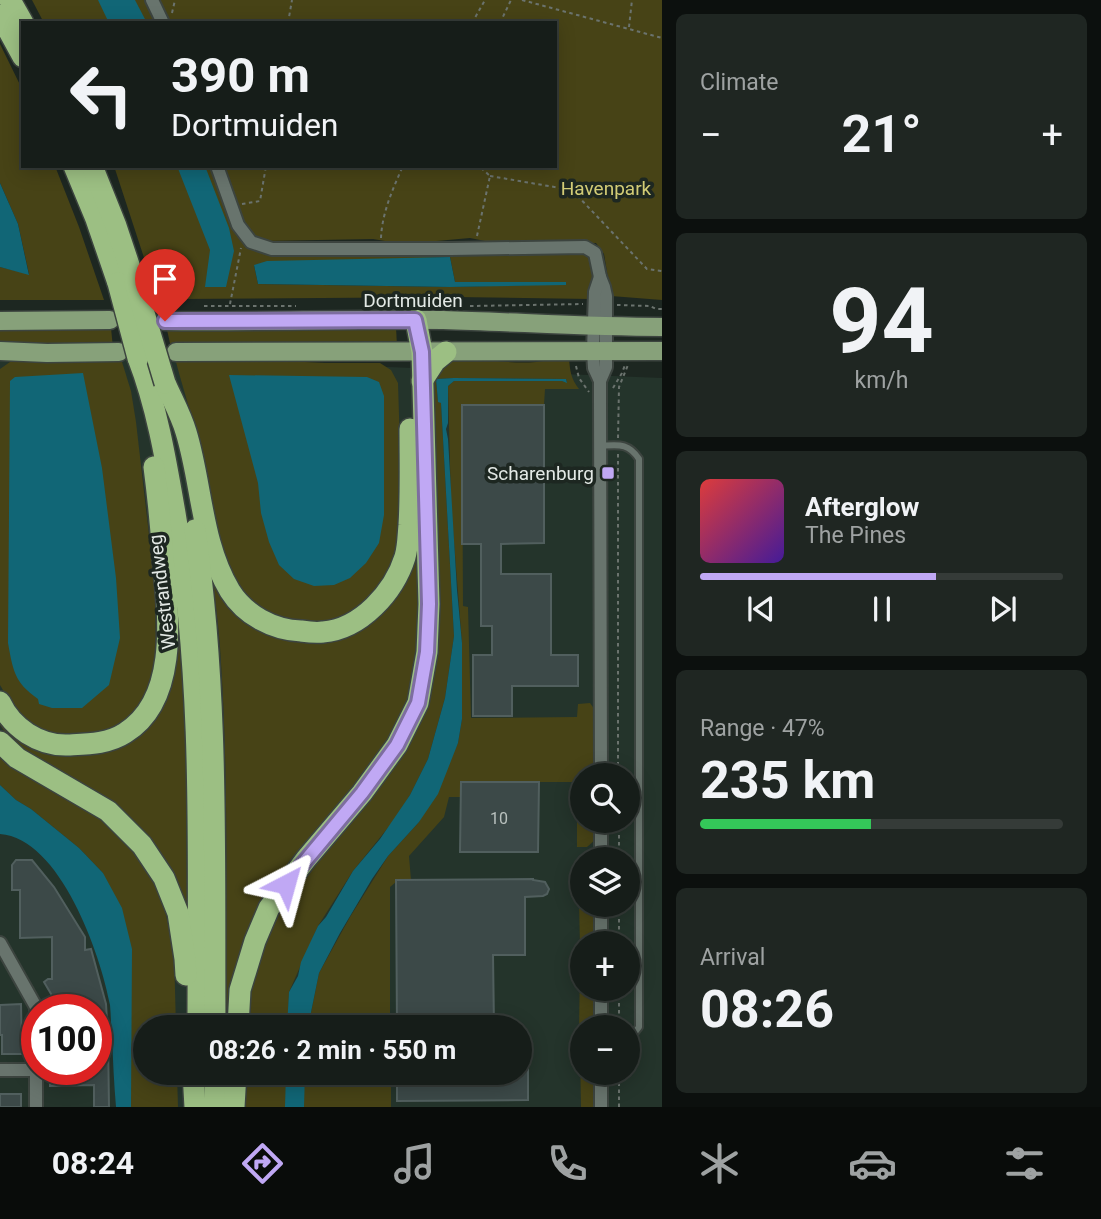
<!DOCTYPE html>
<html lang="en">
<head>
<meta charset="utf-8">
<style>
	:root { --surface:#161d19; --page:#1f2622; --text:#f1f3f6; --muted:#9ea2a2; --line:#353b38; --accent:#c0a8f4 }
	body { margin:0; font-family:Roboto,sans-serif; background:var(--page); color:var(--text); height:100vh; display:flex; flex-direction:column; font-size:26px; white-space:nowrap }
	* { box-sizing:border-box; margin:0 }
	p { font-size:23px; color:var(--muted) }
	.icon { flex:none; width:38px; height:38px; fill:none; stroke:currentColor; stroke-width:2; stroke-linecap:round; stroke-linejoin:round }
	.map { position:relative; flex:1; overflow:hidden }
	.panel { display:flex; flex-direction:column; gap:14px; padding:14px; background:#0c100e; width:439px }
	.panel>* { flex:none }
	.top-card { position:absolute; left:21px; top:21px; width:536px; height:147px; border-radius:0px; box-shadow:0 4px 18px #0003,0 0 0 2px var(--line); background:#161d19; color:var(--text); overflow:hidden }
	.buttons { position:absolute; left:570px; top:763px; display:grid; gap:14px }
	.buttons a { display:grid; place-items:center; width:70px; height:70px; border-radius:50%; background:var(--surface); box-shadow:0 4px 18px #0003,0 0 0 2px var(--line); font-size:35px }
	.speed { position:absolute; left:21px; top:994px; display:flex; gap:14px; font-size:35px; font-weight:700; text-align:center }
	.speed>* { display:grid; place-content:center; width:91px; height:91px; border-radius:50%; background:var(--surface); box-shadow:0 4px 18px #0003,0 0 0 2px var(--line); line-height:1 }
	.speed .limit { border:10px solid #d22; background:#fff; color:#111 }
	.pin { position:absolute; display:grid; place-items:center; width:60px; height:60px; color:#fff; margin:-72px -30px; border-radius:50% 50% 50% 0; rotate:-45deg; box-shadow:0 0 7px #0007 }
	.pin .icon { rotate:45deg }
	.me { position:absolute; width:77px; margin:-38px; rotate:39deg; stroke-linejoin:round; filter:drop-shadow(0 0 5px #0008) }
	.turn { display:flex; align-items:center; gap:24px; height:147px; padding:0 35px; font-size:32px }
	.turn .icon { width:91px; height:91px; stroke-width:2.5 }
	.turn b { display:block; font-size:49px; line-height:60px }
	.big { font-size:52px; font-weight:700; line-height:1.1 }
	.panel .tile { flex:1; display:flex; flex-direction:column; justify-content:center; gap:10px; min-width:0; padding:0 24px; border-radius:10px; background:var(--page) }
	.panel .dial { align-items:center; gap:0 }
	.dial b { font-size:91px; line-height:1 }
	.song { display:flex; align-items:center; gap:21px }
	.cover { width:84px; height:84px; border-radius:10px; background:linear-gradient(135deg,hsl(0 70% 55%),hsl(260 70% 35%)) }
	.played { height:7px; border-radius:4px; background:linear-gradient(90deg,var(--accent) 65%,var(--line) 65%) }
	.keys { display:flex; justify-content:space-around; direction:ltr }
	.heat { display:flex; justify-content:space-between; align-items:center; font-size:38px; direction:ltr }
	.charge { height:10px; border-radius:5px; background:linear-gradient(90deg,#34c759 47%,var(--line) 0) }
	.trip { position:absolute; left:133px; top:1015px; width:399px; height:70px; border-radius:35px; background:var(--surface); box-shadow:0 4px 18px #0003,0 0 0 2px var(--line); font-weight:700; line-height:70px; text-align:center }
	.dock { display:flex; height:112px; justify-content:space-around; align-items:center; background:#090c0a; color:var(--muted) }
	.dock .icon { width:49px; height:49px }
	.dock .selected { color:var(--accent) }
	.dock b { font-size:32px; color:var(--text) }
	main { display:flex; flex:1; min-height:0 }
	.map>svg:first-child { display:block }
	.built { fill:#24342b; fill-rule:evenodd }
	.green { fill:#474316; fill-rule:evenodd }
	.water { fill:#116676 }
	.building { fill:#3c4948; stroke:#515f5e; stroke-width:2 }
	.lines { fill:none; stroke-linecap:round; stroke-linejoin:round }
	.service-casing { stroke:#3c443f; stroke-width:10 }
	.minor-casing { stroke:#3c443f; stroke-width:16 }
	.primary-casing { stroke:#3c443f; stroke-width:21 }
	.motorway-casing { stroke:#3c443f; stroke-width:24 }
	.path { stroke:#6b736e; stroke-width:2; stroke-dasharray:3.5 3.5; stroke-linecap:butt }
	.service { stroke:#68746d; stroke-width:6 }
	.minor { stroke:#68746d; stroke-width:12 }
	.primary { stroke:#87a17a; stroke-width:18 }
	.motorway { stroke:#9cbf83; stroke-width:21 }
	.motorway-bridge-casing { stroke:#3c443f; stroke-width:24; stroke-linecap:butt }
	.motorway-bridge { stroke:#9cbf83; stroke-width:21 }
	.route-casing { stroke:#7d6d9f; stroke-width:18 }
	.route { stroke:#c0a8f4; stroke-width:12 }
	.poi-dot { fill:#c0a8f4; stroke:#1d2721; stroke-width:2.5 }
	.labels { text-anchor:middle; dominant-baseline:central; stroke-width:7; stroke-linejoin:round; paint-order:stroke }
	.number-label { font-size:16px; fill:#b9c1be }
	.park-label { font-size:19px; fill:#d2cc76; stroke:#1d2721 }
	.street-label { font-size:19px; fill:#e3e9e5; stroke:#1d2721 }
	.poi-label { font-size:19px; fill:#e3e9e5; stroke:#1d2721; text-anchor:end }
</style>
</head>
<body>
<main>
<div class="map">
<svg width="662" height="1107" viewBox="0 0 662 1107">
	<rect width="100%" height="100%" fill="#1d2721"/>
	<!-- built -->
	<path class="built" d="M0,324L189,359L662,378V1107H0ZM583,775H628V821H583ZM583,859H628V905H583ZM583,943H628V989H583ZM37,1010H96V1069H37ZM145,1027H520V1073H145ZM583,1027H628V1073H583Z"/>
	<!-- green -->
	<g class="green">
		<polygon points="32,0 146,0 159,23 44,23"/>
		<polygon points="155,0 662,0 662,300 611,296 604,254 596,243 485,241 470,238 403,244 373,239 264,241 251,234 243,223 221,166 555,166 555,23 166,23"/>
		<polygon points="0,44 23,91 23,166 55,166 79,227 104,300 0,300 0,267 29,274 18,224 0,183"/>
		<path d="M114,166H213L254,249L582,253L590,256L593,270L591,299L455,297L176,299C173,290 166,288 159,282L160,280L150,276ZM450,257L455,282H565L566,284L450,287L258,284L254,265Z"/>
		<polygon points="166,325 396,328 397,345 171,348"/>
		<polygon points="111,328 113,348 0,347 0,329"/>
		<path d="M467,357C490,360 513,364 536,362C547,361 558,356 569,358C570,371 571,379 579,389H545L544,405L462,406L463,606L468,607L471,718L577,717L578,704L590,703L595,710V773L593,775H583V782H461L460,797H449L444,817L409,856L411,880L396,882L390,887V1027H308L319,973L350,917L388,856L419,822L458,743L462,719V643L451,504L448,386L454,381H562L567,382L566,379L454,378L436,379L438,401L441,403L454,636L445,698L428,759L410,795L395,819L353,871L318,926L289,992L288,1027H247L252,984L261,953L275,919L293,883L425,702L431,377L449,359Z"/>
		<path d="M223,358L325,363H380L391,370L398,383C399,415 400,447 401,478C401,503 404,529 398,553C391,576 374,598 353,611C339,620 320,625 302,623C268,620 241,595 226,564C215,540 214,512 209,486C201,444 187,403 176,362Z"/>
		<polygon points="36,361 122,362 131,391 136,422 155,587 156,656 148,694 132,716 101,734 73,738 46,731 32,724 14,709 0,685 0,369 10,362"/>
		<path d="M417,547L422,662L401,728L275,888L234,1027H225C226,900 229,774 220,647C218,617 213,587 209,557L230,602L333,635Z"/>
		<polygon points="175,578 183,661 186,754 187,922 160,859 29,756 9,738 0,725 0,708 58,748 152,715"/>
		<polygon points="0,748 99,816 133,847 161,892 174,952 176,1027 145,1027 145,1073 177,1073 178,1107 131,1107 131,1072 103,873 79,848 31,809 16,800 0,785"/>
		<polygon points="583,814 583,821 596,821 596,839 587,847 577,847 577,815"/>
		<polygon points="587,858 588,859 583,859 583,905 596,905 596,941 583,943 583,945 580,946 578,859"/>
		<polygon points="580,962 583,963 583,989 596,989 595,1027 583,1027 583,1031 579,1033"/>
		<polygon points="580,1049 583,1049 583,1073 595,1073 597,1107 581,1107"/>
		<polygon points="245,1073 287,1073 286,1107 243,1107"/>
		<polygon points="305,1073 391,1073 391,1107 303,1107"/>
	</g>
	<!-- water -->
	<g class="water">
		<polygon points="98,0 135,0 147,23 109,23"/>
		<polygon points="177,166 205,166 229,228 234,251 226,287 205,287 210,250"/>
		<polygon points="0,183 18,224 29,275 0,267"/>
		<polygon points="450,257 455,282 566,282 566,285 450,287 258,284 254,265 267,261"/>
		<path d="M83,373L102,468L116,578L120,638L109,685L82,708H52L39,704L38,699C14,682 13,670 8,643L10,381L15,377Z"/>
		<polygon points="229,375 367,377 379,382 384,396 384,515 379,543 366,563 350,578 334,585 314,586 294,579 279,565 269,542 261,513 258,483"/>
		<polygon points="454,378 566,379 567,383 562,381 454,381 448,386 448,423 446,429 448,439 457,590 462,643 462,719 458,743 438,794 419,822 388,856 372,879 340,933 319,973 308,1027 287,1027 289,992 298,976 301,962 318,926 326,917 353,871 380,839 410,795 428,759 445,698 454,636 441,403 438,402 436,379"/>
		<path d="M0,785L16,800L31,809L79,848L103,873L122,908L132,949L131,1107H116C114,1084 113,1061 112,1037C111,1027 111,1016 110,1005C101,955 60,838 0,834Z"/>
		<polygon points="286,1073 305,1073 304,1107 285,1107"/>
	</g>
	<!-- building -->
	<g class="building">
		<polygon points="462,405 544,405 544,543 501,544 501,574 551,574 551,655 578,655 578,686 512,686 512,716 473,716 473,655 492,655 492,626 481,626 481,544 462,544"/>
		<polygon points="461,782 539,782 538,852 460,852"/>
		<polygon points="16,860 32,860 54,887 85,937 85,950 91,949 106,1004 108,1037 109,1107 94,1107 94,1085 50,1086 50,1069 96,1069 96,1004 57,1004 44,982 48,979 52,979 52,937 20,938 20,890 12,890 12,865"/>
		<polygon points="533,879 533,880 545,882 549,889 547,894 543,896 525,897 525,955 493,955 494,1027 397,1027 396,880"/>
		<polygon points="21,1004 22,1054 2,1054 2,1035 0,1035 0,1005"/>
		<polygon points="520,1054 528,1054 528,1100 397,1101 397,1073 520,1073"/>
		<rect x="0" y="1094" width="21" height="13"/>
	</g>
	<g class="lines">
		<!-- service casing -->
		<g class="service-casing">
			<path id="service" d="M599,446C618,445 628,442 639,459V1027L632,1036H628"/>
		</g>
		<!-- minor casing -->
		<g class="minor-casing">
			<g id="minor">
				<polyline points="152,0 163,23"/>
				<polyline points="217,166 238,225 251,242 272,249 451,249 585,247 595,253 600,277 604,287 606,296 606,367 600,381"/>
				<polyline points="600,277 595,292 593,351 594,368 600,381 600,401 601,775"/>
				<polyline points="601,821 601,859"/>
				<polyline points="601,905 601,943"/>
				<polyline points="0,943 36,1007 36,1107"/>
				<polyline points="601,989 601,1027"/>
				<polyline points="0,1070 35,1070"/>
				<polyline points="601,1073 601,1107"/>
			</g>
		</g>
		<!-- primary casing -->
		<g class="primary-casing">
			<g id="primary">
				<polyline points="0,321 110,320"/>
				<path d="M165,321C257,322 350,319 443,320C516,322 589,327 662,327"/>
				<polyline points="0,351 47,353 119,352"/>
				<polyline points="176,352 662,351"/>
			</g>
		</g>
		<!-- motorway casing -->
		<g class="motorway-casing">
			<g id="motorway">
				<polyline points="10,0 23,23"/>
				<polyline points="0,15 23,57"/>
				<polyline points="74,166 96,219 118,283"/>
				<polyline points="92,166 116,226 135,283"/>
				<path d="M138,358C157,407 166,461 175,513C204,683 198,855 198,1027"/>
				<polyline points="422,381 435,361 446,352"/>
				<path d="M165,383C172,399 181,415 186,432C202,484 201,543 230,591C245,615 273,630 301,631C308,632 316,633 323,632C361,629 394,592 405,557C408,547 408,535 409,525C411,493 410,461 410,429"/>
				<path d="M195,530C219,695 214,861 215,1027"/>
				<path d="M0,702C12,728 39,746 68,745C88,744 108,744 125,733C180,699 168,612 163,558C161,528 158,498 154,467"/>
				<polyline points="0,742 17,758 108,811 142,845 164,878 178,913 185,959 186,975"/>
				<polyline points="238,1027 240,990 255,941 269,908 306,859 362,793 397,745 418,703 427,652 429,604 422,352 416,320"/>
				<polyline points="193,1073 195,1107"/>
				<polyline points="215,1073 215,1107"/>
				<polyline points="234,1107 236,1073"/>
			</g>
		</g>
		<!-- path -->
		<g class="path">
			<polyline points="522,0 662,38"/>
			<polyline points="172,13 175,0"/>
			<polyline points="288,23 292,0"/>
			<polyline points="472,23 485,0"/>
			<polyline points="500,23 511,0"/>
			<polyline points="629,27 632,0"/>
			<polyline points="490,176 572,190 647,269 662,271"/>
			<polyline points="242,204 260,201 266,166"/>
			<polyline points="477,236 490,176 479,166"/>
			<path d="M381,238C382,213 393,188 403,166"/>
			<polyline points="230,304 241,248"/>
			<polyline points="617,305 650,306 656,309 662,309"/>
			<polyline points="204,306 296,306"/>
			<polyline points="470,306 583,304"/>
			<polyline points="576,366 579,378 589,392"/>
			<polyline points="613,388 622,373 625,365"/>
			<polyline points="618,438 619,387 628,365"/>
			<polyline points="618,454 618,775"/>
			<polyline points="619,821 619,859"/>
			<polyline points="619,905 619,943"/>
			<polyline points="619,989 619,1027"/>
			<polyline points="619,1107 619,1073"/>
		</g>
		<!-- service -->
		<use href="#service" class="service"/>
		<!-- minor -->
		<use href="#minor" class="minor"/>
		<!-- primary -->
		<use href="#primary" class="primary"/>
		<!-- motorway -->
		<use href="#motorway" class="motorway"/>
		<!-- motorway-bridge casing -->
		<g class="motorway-bridge-casing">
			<g id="motorway-bridge">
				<polyline points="118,283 138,358"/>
				<polyline points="135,283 165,383"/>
			</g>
		</g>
		<!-- motorway-bridge -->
		<use href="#motorway-bridge" class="motorway-bridge"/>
	</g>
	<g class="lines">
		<!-- route casing -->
		<g class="route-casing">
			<polyline id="route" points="165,321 415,320 422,352 429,604 427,652 418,703 397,745 362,793 286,884"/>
		</g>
		<!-- route -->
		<use href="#route" class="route"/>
	</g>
	<!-- markers -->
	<rect class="poi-dot" x="601" y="466" width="14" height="14" rx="3.5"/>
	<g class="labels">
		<!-- number labels -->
		<g class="number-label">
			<text x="499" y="818">10</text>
		</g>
		<!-- park labels -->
		<g class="park-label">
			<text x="606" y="188">Havenpark</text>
		</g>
		<!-- street labels -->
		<g class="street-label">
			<text x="413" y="300">Dortmuiden</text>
			<text transform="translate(162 592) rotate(-97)">Westrandweg</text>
		</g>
		<!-- poi labels -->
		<g class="poi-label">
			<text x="594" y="473">Scharenburg</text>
		</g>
	</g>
</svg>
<div class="buttons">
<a><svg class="icon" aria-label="search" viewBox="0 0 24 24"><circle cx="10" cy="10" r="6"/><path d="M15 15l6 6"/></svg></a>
<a><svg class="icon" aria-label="layers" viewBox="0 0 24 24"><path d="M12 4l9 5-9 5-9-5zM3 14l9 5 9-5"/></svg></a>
<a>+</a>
<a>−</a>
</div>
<div class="speed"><div class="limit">100</div></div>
<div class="pin" style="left:165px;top:321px;background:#d93025"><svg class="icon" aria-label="arrive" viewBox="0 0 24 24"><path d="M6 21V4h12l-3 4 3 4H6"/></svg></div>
<svg class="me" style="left:286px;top:884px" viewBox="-20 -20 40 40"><path d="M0-17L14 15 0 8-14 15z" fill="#c0a8f4" stroke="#fff" stroke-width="4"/></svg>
<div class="trip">08:26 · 2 min · 550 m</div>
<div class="top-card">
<div class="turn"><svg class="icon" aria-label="left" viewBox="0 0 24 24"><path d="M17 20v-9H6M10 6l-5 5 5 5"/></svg><div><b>390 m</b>Dortmuiden</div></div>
</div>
</div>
<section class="panel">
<div class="tile"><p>Climate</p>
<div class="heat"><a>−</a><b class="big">21°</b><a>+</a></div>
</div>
<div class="tile dial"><b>94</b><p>km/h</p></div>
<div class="tile">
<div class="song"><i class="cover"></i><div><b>Afterglow</b><p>The Pines</p></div></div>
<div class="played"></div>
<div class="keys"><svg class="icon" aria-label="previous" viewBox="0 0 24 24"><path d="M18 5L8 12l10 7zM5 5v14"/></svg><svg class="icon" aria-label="pause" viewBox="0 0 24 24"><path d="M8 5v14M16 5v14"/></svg><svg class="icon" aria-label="next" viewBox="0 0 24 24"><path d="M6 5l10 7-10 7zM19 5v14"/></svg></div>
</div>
<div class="tile"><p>Range · 47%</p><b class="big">235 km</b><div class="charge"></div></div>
<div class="tile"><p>Arrival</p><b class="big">08:26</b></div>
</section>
</main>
<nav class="dock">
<b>08:24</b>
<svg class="icon selected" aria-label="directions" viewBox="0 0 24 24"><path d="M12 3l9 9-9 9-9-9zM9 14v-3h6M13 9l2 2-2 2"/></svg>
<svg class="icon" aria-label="music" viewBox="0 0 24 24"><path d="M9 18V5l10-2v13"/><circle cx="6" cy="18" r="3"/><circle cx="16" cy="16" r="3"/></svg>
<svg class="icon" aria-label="phone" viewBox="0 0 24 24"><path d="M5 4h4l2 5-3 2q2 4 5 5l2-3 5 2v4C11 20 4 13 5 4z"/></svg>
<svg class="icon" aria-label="climate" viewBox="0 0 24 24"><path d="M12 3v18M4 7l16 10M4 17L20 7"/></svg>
<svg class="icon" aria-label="car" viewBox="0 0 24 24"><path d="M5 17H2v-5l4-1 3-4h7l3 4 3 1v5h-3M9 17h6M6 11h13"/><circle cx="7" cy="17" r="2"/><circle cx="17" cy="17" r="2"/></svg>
<svg class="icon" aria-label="filters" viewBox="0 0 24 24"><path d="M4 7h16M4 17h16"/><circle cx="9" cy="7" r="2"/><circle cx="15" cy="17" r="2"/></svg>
</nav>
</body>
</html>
